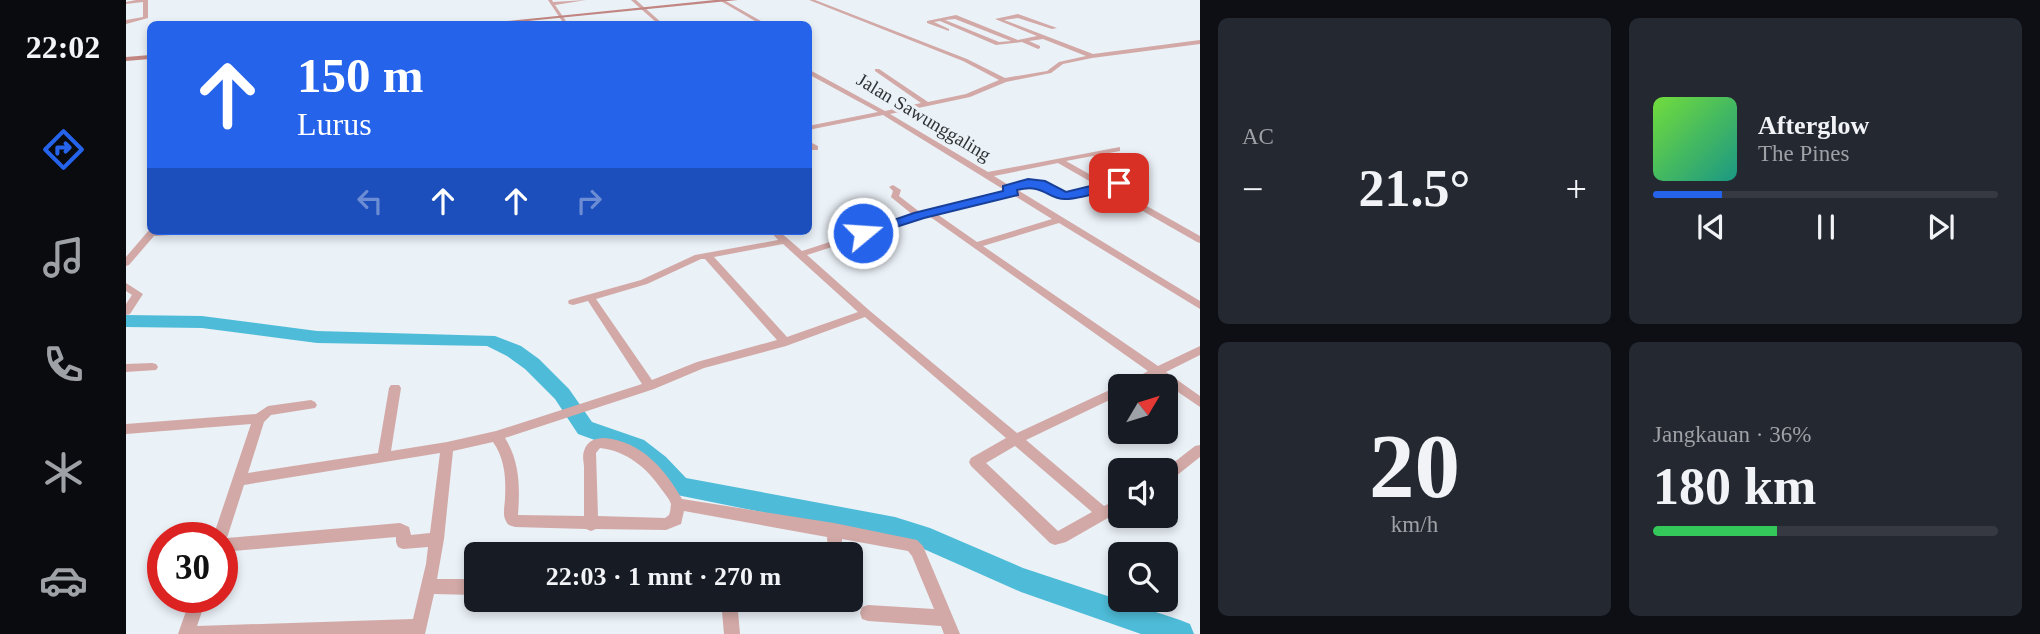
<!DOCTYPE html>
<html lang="id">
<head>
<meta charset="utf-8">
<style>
	:root { --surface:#171b24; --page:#242831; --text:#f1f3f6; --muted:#9ea1a6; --line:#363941; --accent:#2563eb }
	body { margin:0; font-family:Georgia,serif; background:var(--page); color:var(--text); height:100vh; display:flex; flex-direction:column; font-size:26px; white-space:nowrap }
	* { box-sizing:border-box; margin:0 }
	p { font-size:23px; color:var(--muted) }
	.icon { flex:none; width:38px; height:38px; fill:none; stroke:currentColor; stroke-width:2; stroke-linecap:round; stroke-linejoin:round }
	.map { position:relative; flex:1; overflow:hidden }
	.side { display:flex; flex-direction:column; gap:18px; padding:18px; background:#0d0f14; width:840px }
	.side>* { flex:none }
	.top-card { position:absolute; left:21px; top:21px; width:665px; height:214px; border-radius:10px; box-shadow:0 4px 10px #0003; background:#2563eb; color:#fff; overflow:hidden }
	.needle { width:46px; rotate:52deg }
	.buttons { position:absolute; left:982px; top:374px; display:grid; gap:14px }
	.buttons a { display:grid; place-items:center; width:70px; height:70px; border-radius:10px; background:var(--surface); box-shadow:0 4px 10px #0003; font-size:35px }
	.speed { position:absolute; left:21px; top:522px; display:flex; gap:14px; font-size:35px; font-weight:700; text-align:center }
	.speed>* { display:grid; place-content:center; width:91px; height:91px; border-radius:50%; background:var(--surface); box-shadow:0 4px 10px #0003; line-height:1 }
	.speed .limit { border:10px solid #d22; background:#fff; color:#111 }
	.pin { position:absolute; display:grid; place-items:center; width:60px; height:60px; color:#fff; margin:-30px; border-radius:14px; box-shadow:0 4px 10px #0006 }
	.me { position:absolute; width:77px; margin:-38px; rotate:72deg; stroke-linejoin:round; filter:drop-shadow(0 0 5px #0008) }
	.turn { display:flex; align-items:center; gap:24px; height:147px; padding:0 35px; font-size:32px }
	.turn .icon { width:91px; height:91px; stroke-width:2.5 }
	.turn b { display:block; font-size:49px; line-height:60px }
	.lanes { display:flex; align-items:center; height:66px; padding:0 35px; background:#0003; justify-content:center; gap:35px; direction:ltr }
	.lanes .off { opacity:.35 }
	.big { font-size:52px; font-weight:700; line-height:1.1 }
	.side .widget { flex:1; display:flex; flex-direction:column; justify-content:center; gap:10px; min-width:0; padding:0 24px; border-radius:10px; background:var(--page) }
	.side .dial { align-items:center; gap:0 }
	.dial b { font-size:91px; line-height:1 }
	.song { display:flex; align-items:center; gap:21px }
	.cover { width:84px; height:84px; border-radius:10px; background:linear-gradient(135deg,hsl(100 70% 55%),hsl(170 70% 35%)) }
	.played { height:7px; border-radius:4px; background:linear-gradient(90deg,var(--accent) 20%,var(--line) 20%) }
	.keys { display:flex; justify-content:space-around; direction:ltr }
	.heat { display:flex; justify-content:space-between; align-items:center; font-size:38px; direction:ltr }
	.charge { height:10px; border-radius:5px; background:linear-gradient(90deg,#34c759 36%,var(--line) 0) }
	.side .tiles { flex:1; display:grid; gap:18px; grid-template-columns:repeat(2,1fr) }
	.trip { position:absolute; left:338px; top:542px; width:399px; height:70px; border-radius:10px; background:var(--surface); box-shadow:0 4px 10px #0003; font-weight:700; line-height:70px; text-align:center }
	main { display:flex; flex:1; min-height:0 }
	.dock { display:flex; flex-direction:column; width:126px; justify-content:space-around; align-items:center; background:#090b0e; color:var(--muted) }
	.dock .icon { width:49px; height:49px }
	.dock .selected { color:var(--accent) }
	.dock b { font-size:32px; color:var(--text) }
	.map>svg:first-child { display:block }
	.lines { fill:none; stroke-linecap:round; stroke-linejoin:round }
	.river { fill:#4ebcd8; fill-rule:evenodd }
	.street { fill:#d2a9a6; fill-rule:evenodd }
	.secondary { fill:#c18682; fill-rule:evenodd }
	.route { fill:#2563eb; stroke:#184099; stroke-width:2 }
	.labels { text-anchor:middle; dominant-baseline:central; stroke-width:7; stroke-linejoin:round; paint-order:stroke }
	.far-street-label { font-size:19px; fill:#303335; stroke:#eaf1f7 }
</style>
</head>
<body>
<main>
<nav class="dock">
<b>22:02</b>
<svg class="icon selected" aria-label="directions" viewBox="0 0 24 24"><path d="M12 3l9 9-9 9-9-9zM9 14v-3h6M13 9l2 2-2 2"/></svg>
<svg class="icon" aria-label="music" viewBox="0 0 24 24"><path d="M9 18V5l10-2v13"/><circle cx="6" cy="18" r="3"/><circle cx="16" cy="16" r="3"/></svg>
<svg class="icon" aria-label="phone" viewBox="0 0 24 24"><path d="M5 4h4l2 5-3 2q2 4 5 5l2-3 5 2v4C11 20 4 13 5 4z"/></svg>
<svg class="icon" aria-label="climate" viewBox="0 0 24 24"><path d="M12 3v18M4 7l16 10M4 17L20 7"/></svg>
<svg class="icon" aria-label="car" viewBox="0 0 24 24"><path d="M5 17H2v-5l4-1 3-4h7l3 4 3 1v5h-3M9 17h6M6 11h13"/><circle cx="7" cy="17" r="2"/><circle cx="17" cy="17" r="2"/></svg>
</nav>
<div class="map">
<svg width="1074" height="634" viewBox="0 0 1074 634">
	<rect width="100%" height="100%" fill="#eaf1f7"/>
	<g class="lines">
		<!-- river -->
		<polygon class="river" points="0,315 76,316 191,331 369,336 395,346 413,359 443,389 466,422 518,440 540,457 560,478 769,517 804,528 897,568 1054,620 1064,624 1068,634 1015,634 895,592 791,546 769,539 546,494 524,469 502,452 452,434 429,399 399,369 381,356 361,346 191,343 76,328 0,327"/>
		<!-- street -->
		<g class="street">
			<polygon points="10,0 22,0 22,18 0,24 0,20 17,17 17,2 0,4 0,2"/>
			<polygon points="422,0 426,0 427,2 460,0 429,5 442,24 438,24"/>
			<polygon points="505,0 510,0 537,24 532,24"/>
			<polygon points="593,0 598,0 640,24 634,24"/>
			<path d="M683,0H689L841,59L879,78L921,71L933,62L960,56L917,39L903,41L914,46V48L912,49L896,42L870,45L814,21L808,22L823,29V31L801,23V21L830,15L892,40L911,36L869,19L892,14L931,28L926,29L892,18L878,20L967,54L1074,40V44L966,58L937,64L925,73L880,82L844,97L764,114L862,172L994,147V151L940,161L981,184L1016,177V181L987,187L1074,236V243L1071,242L978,189L939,198L906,186L890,189L1074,301V309L933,223L857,246L1032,366L1074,346V355L1040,372L1074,396V407L1030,377L1012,387H994V395L900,440L978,506L994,498V511L940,542L929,545L924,543L845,466L843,462L845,458L880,438L739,317L660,346L578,368L528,389L379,438C394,462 394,487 392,515L458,516C458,500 458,484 458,467C458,463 456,456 458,451C461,441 469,438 478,438C515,441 539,469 556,499L708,523L791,540L797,546L834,634H818L815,626L742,621L736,619L734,613L736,607L742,605L808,609L786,556L782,551L716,539V555H702L701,537L558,511L555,524L540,530L470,529L465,531L460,529L389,527C384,525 382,526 380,521C376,515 379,505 379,498C380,478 379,459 367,442L327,451L318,539L311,579H350V595L308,594L299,634H52L65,597H81L71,626L287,619L300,564L302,547L277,549L272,547L270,542V537L96,552V537H87L125,424L0,434V424L130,414L142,406L185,400L189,402L191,405L189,408L145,415L138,422L122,473L252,453L263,388L265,385H273L275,388L265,451L321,442L370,431L516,384L462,301L447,305L443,304L442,302L443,300L515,280L569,255L652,240L644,231H653L676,251L753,226L736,214V210H742L760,224L787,215L765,197L767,191L763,187L767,185L775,190L773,196L795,213L880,191L757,115L682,130V126L752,112L682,74V69L759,111L795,103L749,71V69H753L802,102L840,94L873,80L837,61ZM829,19L885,41L873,42L819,20ZM932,163L972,186L940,193L907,181L884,186L868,176ZM887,195L926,219L851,242L811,214ZM803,216L1022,371L996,386L990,387L891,433L744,311L681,255ZM657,244L732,312L661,337L588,257ZM575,259H579L651,340L571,362L526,380L470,299L521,284ZM889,446L966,512L932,531L860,463ZM474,448C501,451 521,468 536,490C539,494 544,500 545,504C545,505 544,514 543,515L539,518L472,516L470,453ZM314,453L304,533L285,535L283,527L274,523L101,538L118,485Z"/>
			<polygon points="682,141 692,146 692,150 686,150 682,147"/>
			<polygon points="24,229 24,231 65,231 61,234 28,236 3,265 0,266 0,257"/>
			<polygon points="0,283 17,294 4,314 0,315 0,304 6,295 0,291"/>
			<polygon points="26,363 30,364 32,367 30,370 0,372 0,364"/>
			<polygon points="1074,445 1074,457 1045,480 1040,482 1040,471 1037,471 1069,446"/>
			<polygon points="595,600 611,600 614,634 598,634"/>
		</g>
		<!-- secondary -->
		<g class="secondary">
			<polygon points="589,0 612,0 373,24 353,24"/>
			<polygon points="24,55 24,59 0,61 0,57"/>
		</g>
	</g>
	<!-- route -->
	<path class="route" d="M902,179L919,181L940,192L993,179L1000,183C991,189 951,199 940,199C921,200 919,183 891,190L892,195L798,218L742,236H732L730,233L788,213L877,191V186Z"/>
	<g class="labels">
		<!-- far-street labels -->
		<g class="far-street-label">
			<text transform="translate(798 117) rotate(31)">Jalan Sawunggaling</text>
		</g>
	</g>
</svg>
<div class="buttons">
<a><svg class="needle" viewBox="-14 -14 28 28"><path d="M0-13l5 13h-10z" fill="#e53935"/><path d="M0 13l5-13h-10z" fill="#9ea1a6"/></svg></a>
<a><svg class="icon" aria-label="sound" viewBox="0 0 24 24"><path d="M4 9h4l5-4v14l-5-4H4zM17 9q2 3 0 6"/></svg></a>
<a><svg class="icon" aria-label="search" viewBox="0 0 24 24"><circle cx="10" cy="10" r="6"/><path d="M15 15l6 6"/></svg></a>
</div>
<div class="speed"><div class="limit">30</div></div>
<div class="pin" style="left:993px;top:183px;background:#d93025"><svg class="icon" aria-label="arrive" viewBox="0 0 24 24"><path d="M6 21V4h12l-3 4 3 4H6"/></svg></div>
<svg class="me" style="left:737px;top:233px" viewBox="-20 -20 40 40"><circle r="17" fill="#2563eb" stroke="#fff" stroke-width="3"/><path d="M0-11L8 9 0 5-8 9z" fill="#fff"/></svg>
<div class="trip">22:03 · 1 mnt · 270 m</div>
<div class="top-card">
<div class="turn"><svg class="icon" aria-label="ahead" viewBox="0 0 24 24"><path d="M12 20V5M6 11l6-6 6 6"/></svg><div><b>150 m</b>Lurus</div></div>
<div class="lanes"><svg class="icon off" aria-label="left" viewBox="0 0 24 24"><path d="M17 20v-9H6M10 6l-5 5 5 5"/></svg><svg class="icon" aria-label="ahead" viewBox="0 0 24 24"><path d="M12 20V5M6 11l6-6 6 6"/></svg><svg class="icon" aria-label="ahead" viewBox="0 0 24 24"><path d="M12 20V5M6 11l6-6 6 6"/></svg><svg class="icon off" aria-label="right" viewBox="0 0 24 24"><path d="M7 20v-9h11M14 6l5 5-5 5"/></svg></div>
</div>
</div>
<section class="side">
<div class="tiles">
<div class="widget"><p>AC</p>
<div class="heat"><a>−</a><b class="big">21.5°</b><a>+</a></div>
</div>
<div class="widget">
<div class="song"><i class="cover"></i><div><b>Afterglow</b><p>The Pines</p></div></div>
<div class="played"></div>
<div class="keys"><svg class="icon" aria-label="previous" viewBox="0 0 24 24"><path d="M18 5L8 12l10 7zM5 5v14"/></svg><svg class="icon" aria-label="pause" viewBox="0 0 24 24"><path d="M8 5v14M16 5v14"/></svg><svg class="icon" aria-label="next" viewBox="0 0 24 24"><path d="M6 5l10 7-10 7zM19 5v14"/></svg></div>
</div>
<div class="widget dial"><b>20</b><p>km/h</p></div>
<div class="widget"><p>Jangkauan · 36%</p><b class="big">180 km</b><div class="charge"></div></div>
</div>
</section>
</main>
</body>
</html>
